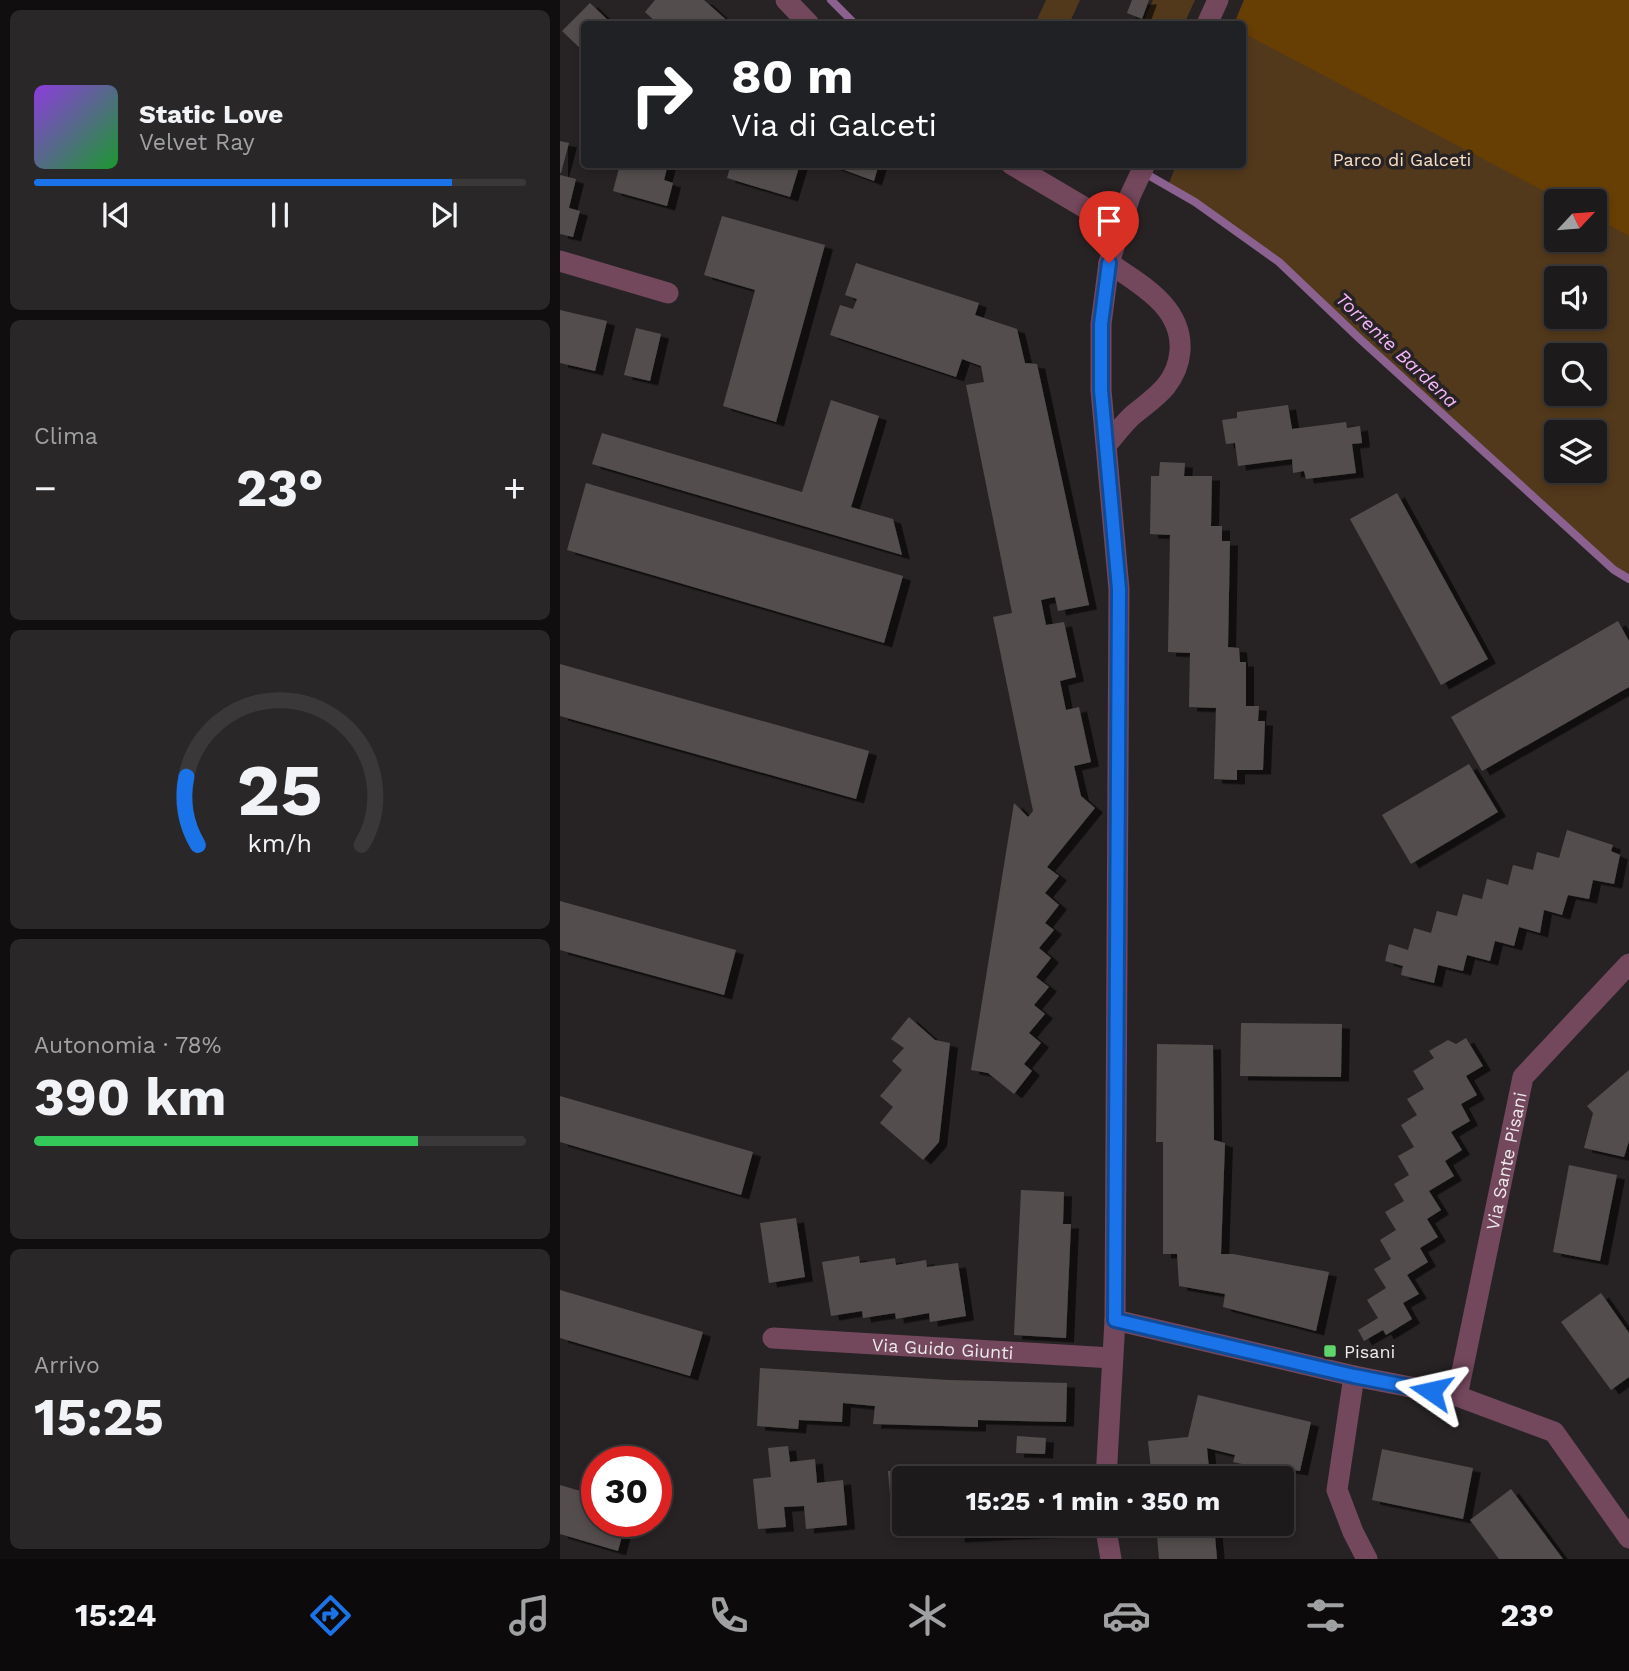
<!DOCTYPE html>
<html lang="it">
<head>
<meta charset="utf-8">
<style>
	:root { --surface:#1d1a1b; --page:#2a2728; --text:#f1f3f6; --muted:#a0a1a3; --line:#3b383a; --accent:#1a73e8 }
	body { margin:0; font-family:"Work Sans",sans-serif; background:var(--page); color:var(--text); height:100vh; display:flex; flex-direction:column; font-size:26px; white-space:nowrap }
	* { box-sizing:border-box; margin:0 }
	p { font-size:23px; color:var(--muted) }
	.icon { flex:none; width:38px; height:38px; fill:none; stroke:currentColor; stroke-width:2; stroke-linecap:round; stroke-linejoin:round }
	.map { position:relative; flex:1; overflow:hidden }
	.details { display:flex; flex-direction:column; gap:10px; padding:10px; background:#100e0f; width:560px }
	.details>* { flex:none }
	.banner { position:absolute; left:21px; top:21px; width:665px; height:147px; border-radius:7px; box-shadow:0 4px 10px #0003,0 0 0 2px var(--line); background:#202124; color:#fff; overflow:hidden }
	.needle { width:46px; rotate:64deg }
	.buttons { position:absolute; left:984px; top:189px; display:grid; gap:14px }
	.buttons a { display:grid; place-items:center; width:63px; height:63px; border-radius:7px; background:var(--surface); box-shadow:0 4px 10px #0003,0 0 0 2px var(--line); font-size:35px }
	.speed { position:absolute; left:21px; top:1446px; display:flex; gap:14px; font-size:35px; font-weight:700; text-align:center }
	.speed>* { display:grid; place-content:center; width:91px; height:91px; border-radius:50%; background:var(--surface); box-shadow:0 4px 10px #0003,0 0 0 2px var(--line); line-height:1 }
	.speed .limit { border:10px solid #d22; background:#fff; color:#111 }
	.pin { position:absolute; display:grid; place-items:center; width:60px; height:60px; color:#fff; margin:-72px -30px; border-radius:50% 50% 50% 0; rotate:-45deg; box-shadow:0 0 7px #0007 }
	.pin .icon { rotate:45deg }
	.me { position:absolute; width:77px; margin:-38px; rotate:281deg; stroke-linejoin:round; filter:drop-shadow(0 0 5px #0008) }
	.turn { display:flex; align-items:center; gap:24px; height:147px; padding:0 35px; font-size:32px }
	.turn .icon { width:91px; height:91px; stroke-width:2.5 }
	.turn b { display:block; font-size:49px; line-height:60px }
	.big { font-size:52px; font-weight:700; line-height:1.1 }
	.details .card { flex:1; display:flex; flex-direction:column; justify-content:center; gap:10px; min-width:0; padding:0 24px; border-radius:10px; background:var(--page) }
	.details .dial { align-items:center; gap:0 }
	.dial svg { height:182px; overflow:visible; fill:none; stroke:var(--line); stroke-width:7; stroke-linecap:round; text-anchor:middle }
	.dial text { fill:var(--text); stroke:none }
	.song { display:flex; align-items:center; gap:21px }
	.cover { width:84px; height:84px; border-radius:10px; background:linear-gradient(135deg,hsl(270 70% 55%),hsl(130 70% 35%)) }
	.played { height:7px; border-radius:4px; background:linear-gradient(90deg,var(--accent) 85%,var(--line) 85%) }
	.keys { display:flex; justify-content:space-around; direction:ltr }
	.heat { display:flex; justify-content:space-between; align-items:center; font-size:38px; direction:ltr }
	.charge { height:10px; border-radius:5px; background:linear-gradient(90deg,#34c759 78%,var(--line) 0) }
	.trip { position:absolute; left:332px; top:1466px; width:402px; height:70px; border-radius:7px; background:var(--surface); box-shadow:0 4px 10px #0003,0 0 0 2px var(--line); font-weight:700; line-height:70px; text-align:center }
	.menu { display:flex; height:112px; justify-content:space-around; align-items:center; background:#0c0a0b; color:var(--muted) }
	.menu .icon { width:49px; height:49px }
	.menu .active { color:var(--accent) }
	.menu b { font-size:32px; color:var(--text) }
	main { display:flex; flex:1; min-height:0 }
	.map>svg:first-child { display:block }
	.green { fill:#53391b; fill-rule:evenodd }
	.forest { fill:#673e03 }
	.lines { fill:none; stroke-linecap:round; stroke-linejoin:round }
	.stream { stroke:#8b6190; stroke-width:8 }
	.building { fill:#524e4d; filter:url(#shadow) }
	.minor { stroke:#73475c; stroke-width:21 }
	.route-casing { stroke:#114b97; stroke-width:18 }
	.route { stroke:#1a73e8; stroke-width:12 }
	.poi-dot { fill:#5fd56b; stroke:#272324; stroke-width:2.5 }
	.labels { text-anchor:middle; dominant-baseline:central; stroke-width:7; stroke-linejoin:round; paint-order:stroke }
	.park-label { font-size:18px; fill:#f9dec3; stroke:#272324 }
	.street-label { font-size:18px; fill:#eceaea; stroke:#272324 }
	.poi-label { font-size:18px; fill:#eceaea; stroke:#272324; text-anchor:start }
	.water-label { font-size:19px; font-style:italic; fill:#f4b5fb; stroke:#272324 }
</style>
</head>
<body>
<main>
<section class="details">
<div class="card">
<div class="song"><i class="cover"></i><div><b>Static Love</b><p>Velvet Ray</p></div></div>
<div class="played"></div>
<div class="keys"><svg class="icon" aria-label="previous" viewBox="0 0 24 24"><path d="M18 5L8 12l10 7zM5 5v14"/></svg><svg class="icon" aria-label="pause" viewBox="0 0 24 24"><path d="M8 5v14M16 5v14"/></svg><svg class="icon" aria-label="next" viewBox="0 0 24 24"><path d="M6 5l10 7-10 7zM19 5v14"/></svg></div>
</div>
<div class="card"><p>Clima</p>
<div class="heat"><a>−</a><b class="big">23°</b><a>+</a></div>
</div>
<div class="card dial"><svg viewBox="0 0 100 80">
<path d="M14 69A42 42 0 1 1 86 69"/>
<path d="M14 69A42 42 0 0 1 9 39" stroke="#1a73e8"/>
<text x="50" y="56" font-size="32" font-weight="700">25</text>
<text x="50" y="72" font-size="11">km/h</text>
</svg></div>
<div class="card"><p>Autonomia · 78%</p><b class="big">390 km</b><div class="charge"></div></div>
<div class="card"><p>Arrivo</p><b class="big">15:25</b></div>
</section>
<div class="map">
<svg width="1069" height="1559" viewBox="0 0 1069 1559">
	<defs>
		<filter id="shadow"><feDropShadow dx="8" dy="4.5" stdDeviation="0" flood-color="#0009"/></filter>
	</defs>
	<rect width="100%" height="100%" fill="#272324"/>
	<!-- green -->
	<g class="green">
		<polygon points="486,0 520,0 509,24 475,24"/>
		<polygon points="593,0 635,0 624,24 582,24"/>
		<path d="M684,0H1051L1069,10V579L1054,570L800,339L719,262L635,202L608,186L616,165L682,164V24H674ZM996,201H1034V240H996ZM996,278H1034V317H996ZM996,355H1034V394H996ZM996,432H1034V471H996Z"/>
	</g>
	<!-- forest -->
	<polygon class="forest" points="684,0 1069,0 1069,236 1034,217 1034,201 1003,201 683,33 682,24 674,24"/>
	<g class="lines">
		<!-- stream -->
		<g class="stream">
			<polyline points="271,0 295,24"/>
			<polyline points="569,164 635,202 719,262 800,339 1054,570 1069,579"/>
		</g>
	</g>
	<!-- building -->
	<g class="building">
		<polygon points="95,0 144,0 171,24 98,24 85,12"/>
		<polygon points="572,0 589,0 582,19 567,13"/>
		<polygon points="30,3 52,24 24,24 24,52 2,31"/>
		<polygon points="0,141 9,143 1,173 0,173"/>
		<polygon points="60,164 108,164 104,180 113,183 107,206 53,191"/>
		<polygon points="171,164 240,164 230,197 167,178"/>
		<polygon points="268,164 319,164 314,181"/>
		<polygon points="0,175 16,179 9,208 20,211 13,237 0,234"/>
		<polygon points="162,216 265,245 216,422 163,406 195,290 144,275"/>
		<polygon points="296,263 419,303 415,315 457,329 465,363 477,364 529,605 498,611 495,597 481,600 486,625 504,622 516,677 500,681 506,710 519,707 531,762 514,766 521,796 535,808 487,867 499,876 485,893 499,905 485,923 494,930 479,948 491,958 476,977 489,987 474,1005 485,1014 469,1033 481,1043 464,1064 472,1071 454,1094 428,1073 411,1070 454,803 468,817 473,811 433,617 452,613 406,385 424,382 421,366 402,359 396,377 270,335 280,305 293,309 297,299 285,295"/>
		<polygon points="0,310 47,321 35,371 0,363"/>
		<polygon points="76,328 101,334 90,381 64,375"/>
		<polygon points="271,400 319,416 291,507 333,519 342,555 32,464 42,433 242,492"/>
		<polygon points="728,405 732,429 786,422 787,428 800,426 802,443 792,444 796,473 746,479 744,471 733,473 732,459 678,466 675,443 666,444 662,420 677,418 677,412"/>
		<polygon points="600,462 625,463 624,476 652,476 651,526 662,526 662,541 670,541 668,647 679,648 680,662 686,662 686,706 699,706 698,721 705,721 703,770 677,770 677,780 654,779 656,708 629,707 630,653 608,652 610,535 590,534 591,476 599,476"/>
		<polygon points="26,483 343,576 324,643 7,550"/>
		<polygon points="837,493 928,659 881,685 790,519"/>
		<polygon points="1058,621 1069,641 1069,687 922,771 891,717"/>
		<polygon points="0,664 309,751 296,799 0,716"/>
		<polygon points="909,764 938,812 851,864 822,815"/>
		<polygon points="1007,830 1053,845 1051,851 1060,855 1054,884 1033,880 1029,899 1008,895 1002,915 984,910 980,933 959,927 954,946 935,941 930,961 907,955 903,971 878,965 874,983 841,975 843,966 825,961 829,944 848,950 854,928 871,933 877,911 897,916 903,894 922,899 927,879 948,885 953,865 973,870 977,852 999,858"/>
		<polygon points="0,901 176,950 164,995 0,950"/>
		<polygon points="349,1017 375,1040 390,1043 379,1142 363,1160 320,1123 333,1107 320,1096 342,1070 332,1061 344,1048 331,1039"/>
		<polygon points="681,1023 782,1024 781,1077 680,1076"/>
		<polygon points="906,1038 923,1066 906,1076 917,1095 901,1104 910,1121 891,1132 902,1150 885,1161 894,1176 869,1191 881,1210 867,1219 878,1237 860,1248 868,1262 847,1275 859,1294 843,1303 852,1319 826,1335 823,1330 804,1341 798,1330 818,1318 807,1300 826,1288 814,1269 831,1259 820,1240 836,1230 825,1212 844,1201 834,1184 849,1175 838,1156 854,1147 841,1125 857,1115 847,1099 864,1089 853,1071 874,1058 869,1051 888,1040 896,1044"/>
		<polygon points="597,1044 653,1045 654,1140 665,1143 661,1254 673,1254 769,1272 756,1331 663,1307 665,1294 619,1286 617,1254 603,1254 603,1142 596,1142"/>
		<polygon points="1069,1070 1069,1141 1064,1157 1024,1148 1033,1113 1027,1106"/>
		<polygon points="0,1096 193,1152 181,1195 0,1142"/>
		<polygon points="1009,1165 1057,1175 1040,1261 993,1252"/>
		<polygon points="461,1190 504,1192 503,1224 511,1224 506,1338 454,1335"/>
		<polygon points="236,1218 245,1277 209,1283 200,1223"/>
		<polygon points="299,1256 300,1263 335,1258 336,1265 366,1260 367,1267 398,1263 406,1316 370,1322 369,1313 336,1319 335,1313 303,1318 302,1311 271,1316 262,1262"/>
		<polygon points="0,1290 143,1332 130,1376 0,1338"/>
		<polygon points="1041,1293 1069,1333 1069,1377 1051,1390 1001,1322"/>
		<polygon points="200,1368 389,1380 507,1383 506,1422 418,1420 418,1427 313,1424 315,1406 283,1403 282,1422 239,1420 238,1429 197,1426"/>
		<polygon points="638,1395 751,1422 740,1471 727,1469 726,1474 673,1462 675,1455 647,1448 650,1479 592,1479 588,1441 628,1437"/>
		<polygon points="457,1436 486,1438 485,1454 456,1453"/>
		<polygon points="228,1446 230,1462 255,1459 257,1483 283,1480 287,1525 246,1529 244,1506 224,1507 226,1527 198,1529 193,1479 211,1477 208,1448"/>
		<polygon points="822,1449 913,1468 903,1519 812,1500"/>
		<polygon points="376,1468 377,1479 345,1479 345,1516 332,1517 328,1471"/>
		<polygon points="0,1485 37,1496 37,1521 66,1521 58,1551 0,1534"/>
		<polygon points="951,1489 1003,1559 939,1559 910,1520"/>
		<polygon points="396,1524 493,1524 494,1533 397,1538"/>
		<polygon points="596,1524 654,1524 657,1559 599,1559"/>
	</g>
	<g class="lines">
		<!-- minor -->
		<g class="minor">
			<polyline points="226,0 249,24"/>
			<polyline points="647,24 658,0"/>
			<polyline points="451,164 561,229"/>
			<polyline points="0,261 108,293"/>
			<path d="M548,443C556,434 564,423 573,415C585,405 596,398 606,386C614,376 619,364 620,351C623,307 581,285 549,263"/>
			<polyline points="555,1320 794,1376 897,1396 994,1432 1069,1538"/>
			<path id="s1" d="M213,1338L552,1358"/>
			<polyline points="794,1376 777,1490 793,1532 807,1559"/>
			<path id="s2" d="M897,1396L963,1077L1069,964"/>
			<polyline points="546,1479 555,1320 559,589 541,390 541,324 549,263 570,196 585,164"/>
			<polyline points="545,1524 551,1559"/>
		</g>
	</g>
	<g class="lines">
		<!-- route casing -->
		<g class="route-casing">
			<polyline id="route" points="549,263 541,324 541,390 559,589 555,1320 794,1376 871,1391"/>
		</g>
		<!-- route -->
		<use href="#route" class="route"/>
	</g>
	<!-- markers -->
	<rect class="poi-dot" x="763" y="1344" width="14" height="14" rx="3.5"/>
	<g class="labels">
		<!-- park labels -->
		<g class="park-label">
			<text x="842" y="159">Parco di Galceti</text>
		</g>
		<!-- street labels -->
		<g class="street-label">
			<text stroke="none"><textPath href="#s2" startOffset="240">Via Sante Pisani</textPath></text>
			<text stroke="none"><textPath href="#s1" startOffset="170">Via Guido Giunti</textPath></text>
		</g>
		<!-- poi labels -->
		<g class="poi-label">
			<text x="784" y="1351">Pisani</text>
		</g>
		<!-- water labels -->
		<g class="water-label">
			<text transform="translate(837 350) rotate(43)">Torrente Bardena</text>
		</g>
	</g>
</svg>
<div class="buttons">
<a><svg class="needle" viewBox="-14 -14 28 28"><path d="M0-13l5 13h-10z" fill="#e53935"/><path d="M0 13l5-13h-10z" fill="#a0a1a3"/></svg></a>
<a><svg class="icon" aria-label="sound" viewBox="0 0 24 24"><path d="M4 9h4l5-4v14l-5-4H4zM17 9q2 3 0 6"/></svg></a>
<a><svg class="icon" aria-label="search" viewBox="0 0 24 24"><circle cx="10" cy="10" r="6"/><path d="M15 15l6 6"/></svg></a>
<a><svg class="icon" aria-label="layers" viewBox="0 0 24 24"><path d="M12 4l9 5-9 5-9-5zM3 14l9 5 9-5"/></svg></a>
</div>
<div class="speed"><div class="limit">30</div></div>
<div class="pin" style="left:549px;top:263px;background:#d93025"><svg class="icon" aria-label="arrive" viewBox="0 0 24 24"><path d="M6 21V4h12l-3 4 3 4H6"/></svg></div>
<svg class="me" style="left:871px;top:1391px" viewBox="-20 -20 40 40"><path d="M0-17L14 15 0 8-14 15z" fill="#1a73e8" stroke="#fff" stroke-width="4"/></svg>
<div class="trip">15:25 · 1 min · 350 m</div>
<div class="banner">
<div class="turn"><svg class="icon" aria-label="right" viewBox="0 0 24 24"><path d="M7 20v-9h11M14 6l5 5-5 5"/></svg><div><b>80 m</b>Via di Galceti</div></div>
</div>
</div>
</main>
<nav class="menu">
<b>15:24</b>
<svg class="icon active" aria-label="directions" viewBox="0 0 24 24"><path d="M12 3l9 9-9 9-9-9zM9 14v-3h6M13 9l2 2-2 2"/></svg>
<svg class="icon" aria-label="music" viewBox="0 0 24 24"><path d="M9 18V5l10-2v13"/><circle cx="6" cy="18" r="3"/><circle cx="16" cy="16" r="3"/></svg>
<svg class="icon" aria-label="phone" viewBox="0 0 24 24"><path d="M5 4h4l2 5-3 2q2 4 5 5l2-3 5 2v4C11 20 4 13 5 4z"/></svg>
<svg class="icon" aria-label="climate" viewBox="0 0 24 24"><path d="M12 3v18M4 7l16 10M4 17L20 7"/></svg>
<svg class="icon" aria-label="car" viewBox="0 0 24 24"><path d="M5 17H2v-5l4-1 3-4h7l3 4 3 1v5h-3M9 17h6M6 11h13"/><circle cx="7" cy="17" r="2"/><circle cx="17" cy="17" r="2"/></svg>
<svg class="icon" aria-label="filters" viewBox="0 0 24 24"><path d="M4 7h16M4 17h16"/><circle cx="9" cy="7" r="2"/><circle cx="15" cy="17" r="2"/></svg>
<b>23°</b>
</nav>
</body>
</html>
